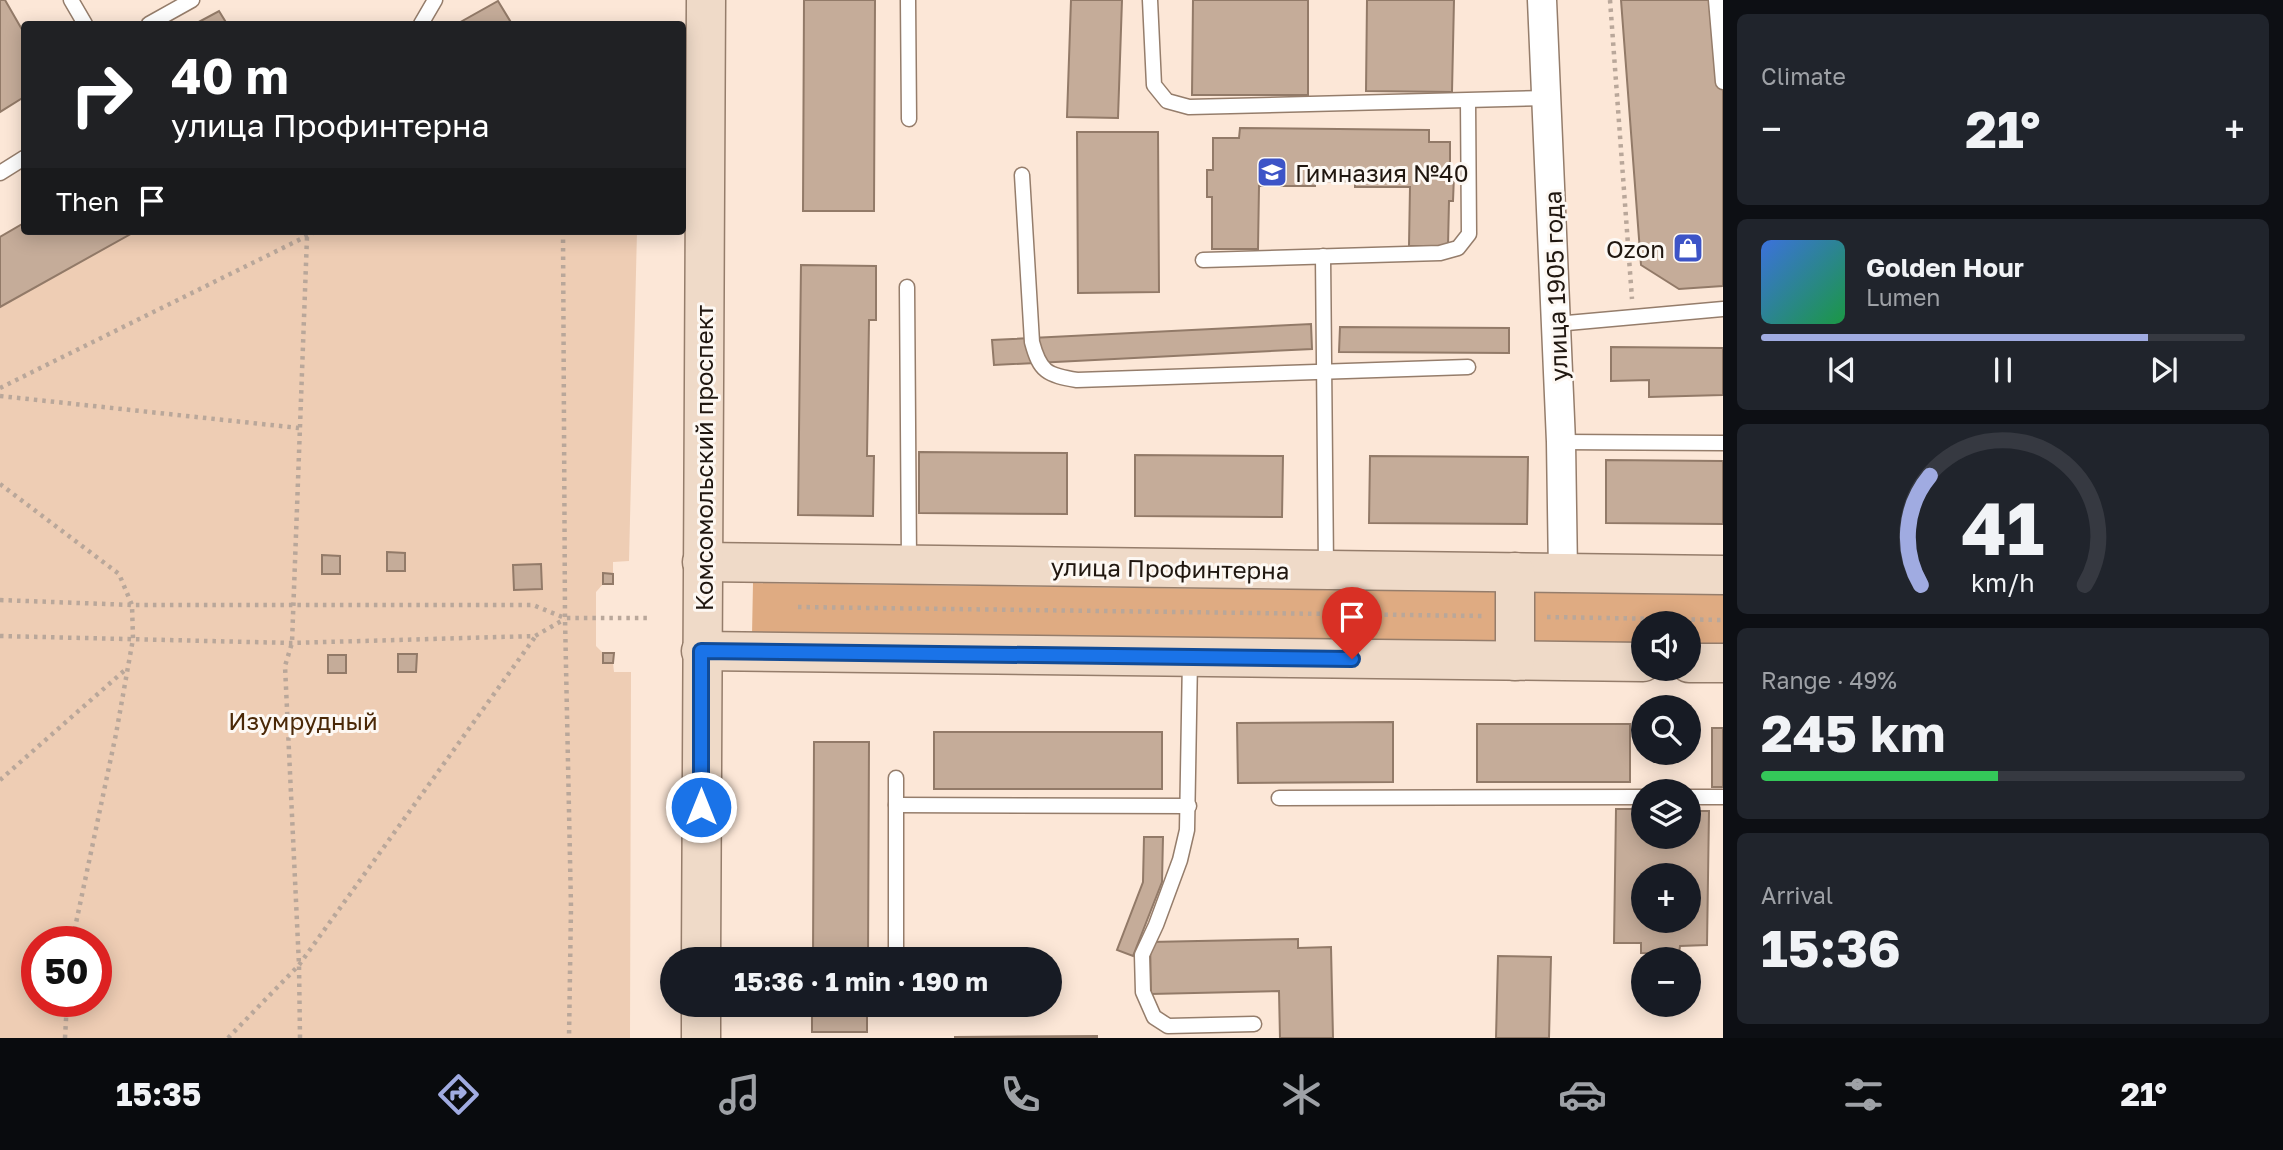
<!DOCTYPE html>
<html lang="en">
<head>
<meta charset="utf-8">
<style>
	:root { --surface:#171b24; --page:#20242c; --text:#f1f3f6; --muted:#9ea1a6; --line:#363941; --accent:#a0abe1 }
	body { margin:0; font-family:"Golos Text",sans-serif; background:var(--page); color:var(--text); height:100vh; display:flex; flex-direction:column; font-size:26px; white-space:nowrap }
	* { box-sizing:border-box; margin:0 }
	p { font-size:23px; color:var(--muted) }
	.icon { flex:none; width:38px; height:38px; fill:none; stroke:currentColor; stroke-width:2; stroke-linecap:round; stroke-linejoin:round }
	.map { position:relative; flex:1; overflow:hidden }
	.drawer { display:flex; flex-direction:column; gap:14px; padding:14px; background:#0d0f14; width:560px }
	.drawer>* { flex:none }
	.guide { position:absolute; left:21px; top:21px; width:665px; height:214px; border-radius:7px; box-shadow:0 4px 18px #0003; background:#202124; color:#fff; overflow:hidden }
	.controls { position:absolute; left:1631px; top:611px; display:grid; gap:14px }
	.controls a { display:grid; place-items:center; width:70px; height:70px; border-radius:50%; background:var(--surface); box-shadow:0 4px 18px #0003; font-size:35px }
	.speed { position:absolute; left:21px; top:926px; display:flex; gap:14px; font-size:35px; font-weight:700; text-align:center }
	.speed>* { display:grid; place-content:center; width:91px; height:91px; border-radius:50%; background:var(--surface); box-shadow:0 4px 18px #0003; line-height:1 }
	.speed .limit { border:10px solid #d22; background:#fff; color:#111 }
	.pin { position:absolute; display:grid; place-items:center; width:60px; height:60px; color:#fff; margin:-72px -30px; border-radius:50% 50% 50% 0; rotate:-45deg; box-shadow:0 0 7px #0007 }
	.pin .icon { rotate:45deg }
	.me { position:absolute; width:77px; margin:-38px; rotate:0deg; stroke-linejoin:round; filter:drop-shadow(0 0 5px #0008) }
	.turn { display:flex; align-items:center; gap:24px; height:147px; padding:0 35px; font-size:32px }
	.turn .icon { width:91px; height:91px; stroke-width:2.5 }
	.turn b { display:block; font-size:49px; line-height:60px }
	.then { display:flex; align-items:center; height:66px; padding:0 35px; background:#0003; gap:14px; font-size:26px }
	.big { font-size:52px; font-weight:700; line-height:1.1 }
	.drawer .card { flex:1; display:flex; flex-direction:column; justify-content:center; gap:10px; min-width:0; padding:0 24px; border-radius:10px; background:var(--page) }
	.drawer .dial { align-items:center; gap:0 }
	.dial svg { height:182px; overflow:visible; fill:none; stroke:var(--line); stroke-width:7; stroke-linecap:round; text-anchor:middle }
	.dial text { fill:var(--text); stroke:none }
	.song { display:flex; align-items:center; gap:21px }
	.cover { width:84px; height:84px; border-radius:10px; background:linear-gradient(135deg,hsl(220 70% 55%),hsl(140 70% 35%)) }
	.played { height:7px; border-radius:4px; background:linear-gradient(90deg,var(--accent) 80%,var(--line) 80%) }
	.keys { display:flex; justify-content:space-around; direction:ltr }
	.heat { display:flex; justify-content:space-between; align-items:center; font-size:38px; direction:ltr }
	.charge { height:10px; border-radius:5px; background:linear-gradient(90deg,#34c759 49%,var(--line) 0) }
	.trip { position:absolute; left:660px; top:947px; width:402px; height:70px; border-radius:35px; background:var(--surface); box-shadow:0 4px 18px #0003; font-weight:700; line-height:70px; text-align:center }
	.tab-bar { display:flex; height:112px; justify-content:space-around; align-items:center; background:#090b0e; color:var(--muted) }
	.tab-bar .icon { width:49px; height:49px }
	.tab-bar .active { color:var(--accent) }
	.tab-bar b { font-size:32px; color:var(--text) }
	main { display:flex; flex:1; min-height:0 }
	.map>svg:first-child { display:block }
	.green { fill:#eecdb4; fill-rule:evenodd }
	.forest { fill:#dfab82 }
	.building { fill:#c5ac99; stroke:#927a68; stroke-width:2; fill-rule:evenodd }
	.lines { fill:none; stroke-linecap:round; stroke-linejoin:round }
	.lane-casing { stroke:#957d6b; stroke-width:17 }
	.street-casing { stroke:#957d6b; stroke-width:31 }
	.secondary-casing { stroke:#957d6b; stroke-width:41 }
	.path { stroke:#b9a79a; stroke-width:4.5; stroke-dasharray:3.5 5; stroke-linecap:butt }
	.lane { stroke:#fff; stroke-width:14 }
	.street { stroke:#fff; stroke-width:28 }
	.secondary { stroke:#efdac8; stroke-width:38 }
	.route-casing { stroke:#114b97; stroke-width:18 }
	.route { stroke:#1a73e8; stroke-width:12 }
	.labels { text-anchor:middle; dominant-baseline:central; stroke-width:6; stroke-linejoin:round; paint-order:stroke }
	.poi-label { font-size:24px; fill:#201710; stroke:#fdf8f3; text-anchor:start }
	.street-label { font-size:24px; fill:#201710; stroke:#fdf8f3 }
	.park-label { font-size:24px; fill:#4a2807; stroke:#fdf8f3 }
</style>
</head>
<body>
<main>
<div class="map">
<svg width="1723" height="1038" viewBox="0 0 1723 1038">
	<rect width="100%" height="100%" fill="#fce7d7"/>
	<!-- green -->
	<path class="green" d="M136,231H637L629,561L613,562V574L603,573V584L596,592V646L603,653V663H613L614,672H631L630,1038H0V307ZM37,942H96V1001H37Z"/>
	<!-- forest -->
	<polygon class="forest" points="753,583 1723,595 1723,647 1689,646 1689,623 1643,623 1643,646 752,635"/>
	<!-- building -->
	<g class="building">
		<polygon points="0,0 5,0 24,33 24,97 0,112"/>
		<polygon points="804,0 875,0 874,211 803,211"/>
		<polygon points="1071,0 1122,0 1118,118 1067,117"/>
		<polygon points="1193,0 1308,0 1308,95 1192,95"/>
		<polygon points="1367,0 1454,0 1452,92 1366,91"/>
		<polygon points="1621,0 1723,0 1723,286 1679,289 1641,265"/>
		<polygon points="498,1 512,24 457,24"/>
		<polygon points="219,11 227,24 195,24"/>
		<polygon points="1240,128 1429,130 1429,142 1450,142 1450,175 1454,175 1453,201 1449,201 1448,246 1409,246 1410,187 1355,187 1355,182 1315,181 1315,186 1259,186 1258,249 1212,249 1212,197 1207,197 1207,170 1213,170 1213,138 1239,138"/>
		<polygon points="1077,132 1158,132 1159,292 1078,293"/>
		<polygon points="24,223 24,231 136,231 0,307 0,237"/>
		<polygon points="801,265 876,266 876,320 869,320 867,456 874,456 873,516 798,515"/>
		<polygon points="1311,324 1312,349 994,365 992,340"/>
		<polygon points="1340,327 1509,328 1509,353 1339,352"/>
		<polygon points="1611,347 1723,348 1723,395 1649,397 1649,380 1611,381"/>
		<polygon points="919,452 1067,453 1067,514 919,513"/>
		<polygon points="1135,455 1283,456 1282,517 1135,516"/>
		<polygon points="1370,456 1528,457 1527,524 1369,523"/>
		<polygon points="1606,460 1723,461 1723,524 1606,523"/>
		<polygon points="387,552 405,553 405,571 387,571"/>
		<polygon points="322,555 340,556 340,574 322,574"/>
		<polygon points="541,564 542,589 514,590 513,565"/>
		<polygon points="603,573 613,574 613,584 603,584"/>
		<polygon points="603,653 614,653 613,663 603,663"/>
		<polygon points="398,654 417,654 416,672 398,672"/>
		<rect x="328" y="655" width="18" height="18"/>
		<polygon points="1393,722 1393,782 1238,783 1237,723"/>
		<rect x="1477" y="724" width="153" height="58"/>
		<rect x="1712" y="728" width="11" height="59"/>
		<rect x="934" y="732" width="228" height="57"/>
		<polygon points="814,742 869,742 868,959 813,959"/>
		<path d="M1616,809H1643V836H1689V811H1709L1707,945L1680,946L1679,954L1641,953V943H1614ZM1643,875H1689V920H1643Z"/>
		<polygon points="1144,837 1163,837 1162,882 1133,956 1117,950 1143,882"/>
		<polygon points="1298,939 1298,948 1331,947 1333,1038 1280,1038 1279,991 1151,994 1150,942"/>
		<polygon points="1498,956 1551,957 1549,1038 1496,1038"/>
		<rect x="812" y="1004" width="55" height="28"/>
		<polygon points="1097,1036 1097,1038 955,1038 955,1037"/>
	</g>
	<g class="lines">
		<!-- lane casing -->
		<g class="lane-casing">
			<g id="lane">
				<polyline points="71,0 85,24"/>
				<polyline points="908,0 909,119"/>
				<polyline points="1150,0 1154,85 1167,101 1189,107 1547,98"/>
				<polyline points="1716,0 1723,82"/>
				<polyline points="149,24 192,0"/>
				<polyline points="421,24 435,0"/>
				<polyline points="0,173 24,158"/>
				<path d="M1022,175L1032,342C1040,372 1047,375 1077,380L1468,367"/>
				<polyline points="1323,256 1326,568"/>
				<polyline points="1203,260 1440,253 1458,248 1469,234 1468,101"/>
				<polyline points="907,287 909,562"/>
				<polyline points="1556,324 1723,309"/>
				<polyline points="1561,442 1723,443"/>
				<polyline points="1190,658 1187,830 1180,860 1156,925 1142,955 1143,992 1154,1017 1168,1026 1254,1024"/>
				<polyline points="896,778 896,959"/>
				<polyline points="1689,797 1723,797"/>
				<polyline points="1279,798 1643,797"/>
				<polyline points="896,805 1189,806"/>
			</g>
		</g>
		<!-- street casing -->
		<g class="street-casing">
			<polyline id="street" points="1542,0 1561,442 1563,573"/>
		</g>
		<!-- secondary casing -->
		<g class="secondary-casing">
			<g id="secondary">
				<polyline points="702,562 1723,575"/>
				<polyline points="701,651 1643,662"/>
				<polyline points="1515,661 1515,572"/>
				<polyline points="1689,663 1723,663"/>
				<polyline points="701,959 706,0"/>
				<polyline points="701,1038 701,1004"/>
			</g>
		</g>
		<!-- path -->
		<g class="path">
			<polyline points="1610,0 1632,299"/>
			<polyline points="563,231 565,618 571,907 569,1038"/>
			<polyline points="0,388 317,231"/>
			<polyline points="0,396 299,428"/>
			<polyline points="0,484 119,574 132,605 133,639 116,734 72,942"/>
			<polyline points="0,600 132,605 533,605 565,618 650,618"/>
			<polyline points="798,607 1483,616"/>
			<polyline points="1547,617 1723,620"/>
			<polyline points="0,636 292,643 535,636 565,619"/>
			<polyline points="0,780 125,670"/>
			<polyline points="65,1038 67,1001"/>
			<polyline points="228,1038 299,965 535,637"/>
			<polyline points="300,1038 299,965 285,666 292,643 307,237"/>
		</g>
		<!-- lane -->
		<use href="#lane" class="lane"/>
		<!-- street -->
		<use href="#street" class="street"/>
		<!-- secondary -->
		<use href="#secondary" class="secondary"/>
	</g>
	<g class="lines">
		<!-- route casing -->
		<g class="route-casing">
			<polyline id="route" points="701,807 701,651 1352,659"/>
		</g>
		<!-- route -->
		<use href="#route" class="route"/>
	</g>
	<!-- icons -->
	<defs>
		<g id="school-square" transform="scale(1.575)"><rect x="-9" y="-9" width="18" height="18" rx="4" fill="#3d54c7" stroke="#fdf8f3"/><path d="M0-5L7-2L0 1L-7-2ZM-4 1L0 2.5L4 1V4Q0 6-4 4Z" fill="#fff"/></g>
		<g id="shop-square" transform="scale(1.575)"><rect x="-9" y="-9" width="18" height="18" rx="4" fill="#3d54c7" stroke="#fdf8f3"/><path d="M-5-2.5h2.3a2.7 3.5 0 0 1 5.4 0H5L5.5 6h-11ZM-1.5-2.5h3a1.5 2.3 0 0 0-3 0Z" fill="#fff"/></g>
	</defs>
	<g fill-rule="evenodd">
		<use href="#school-square" x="1272" y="172"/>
		<use href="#shop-square" x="1688" y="248"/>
	</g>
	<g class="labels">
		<!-- poi labels -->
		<g class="poi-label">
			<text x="1295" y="172">Гимназия №40</text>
			<text x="1665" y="248" text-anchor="end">Ozon</text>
		</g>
		<!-- street labels -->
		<g class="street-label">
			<text transform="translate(1555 286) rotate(-92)">улица 1905 года</text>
			<text transform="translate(703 458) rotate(-90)">Комсомольский проспект</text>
			<text transform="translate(1170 568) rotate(1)">улица Профинтерна</text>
		</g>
		<!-- park labels -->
		<g class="park-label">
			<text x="303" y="720">Изумрудный</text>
		</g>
	</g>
</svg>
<div class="controls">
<a><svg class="icon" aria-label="sound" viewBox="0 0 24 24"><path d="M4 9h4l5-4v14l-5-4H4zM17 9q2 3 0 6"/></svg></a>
<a><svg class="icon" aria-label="search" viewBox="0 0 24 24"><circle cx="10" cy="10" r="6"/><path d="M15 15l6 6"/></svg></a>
<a><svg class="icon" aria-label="layers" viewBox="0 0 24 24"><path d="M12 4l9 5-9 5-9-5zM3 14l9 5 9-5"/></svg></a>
<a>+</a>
<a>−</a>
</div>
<div class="speed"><div class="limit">50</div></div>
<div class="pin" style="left:1352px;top:659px;background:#d93025"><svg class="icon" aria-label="arrive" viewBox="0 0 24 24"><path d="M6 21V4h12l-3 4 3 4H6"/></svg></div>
<svg class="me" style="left:701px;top:807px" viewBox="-20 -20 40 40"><circle r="17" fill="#1a73e8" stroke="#fff" stroke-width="3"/><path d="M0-11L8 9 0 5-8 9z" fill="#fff"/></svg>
<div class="trip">15:36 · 1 min · 190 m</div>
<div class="guide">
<div class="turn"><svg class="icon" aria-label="right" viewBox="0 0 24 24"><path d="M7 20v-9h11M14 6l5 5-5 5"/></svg><div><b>40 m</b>улица Профинтерна</div></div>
<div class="then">Then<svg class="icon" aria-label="arrive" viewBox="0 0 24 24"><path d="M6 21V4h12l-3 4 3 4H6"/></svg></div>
</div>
</div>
<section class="drawer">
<div class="card"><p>Climate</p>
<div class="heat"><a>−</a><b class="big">21°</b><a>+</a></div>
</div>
<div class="card">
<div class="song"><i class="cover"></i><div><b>Golden Hour</b><p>Lumen</p></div></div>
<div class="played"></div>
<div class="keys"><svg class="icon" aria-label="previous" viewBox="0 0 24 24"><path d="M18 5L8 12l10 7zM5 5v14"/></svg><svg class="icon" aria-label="pause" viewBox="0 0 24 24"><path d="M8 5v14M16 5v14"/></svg><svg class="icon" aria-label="next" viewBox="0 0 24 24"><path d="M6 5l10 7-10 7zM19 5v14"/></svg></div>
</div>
<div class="card dial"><svg viewBox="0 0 100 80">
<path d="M14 69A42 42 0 1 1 86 69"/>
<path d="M14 69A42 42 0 0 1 18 21" stroke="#a0abe1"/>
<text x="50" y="56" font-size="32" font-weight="700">41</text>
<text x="50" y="72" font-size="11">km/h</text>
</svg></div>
<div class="card"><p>Range · 49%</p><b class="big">245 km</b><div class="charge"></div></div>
<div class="card"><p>Arrival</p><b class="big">15:36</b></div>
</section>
</main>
<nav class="tab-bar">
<b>15:35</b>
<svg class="icon active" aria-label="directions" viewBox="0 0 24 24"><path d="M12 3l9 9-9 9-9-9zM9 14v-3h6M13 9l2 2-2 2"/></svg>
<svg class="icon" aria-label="music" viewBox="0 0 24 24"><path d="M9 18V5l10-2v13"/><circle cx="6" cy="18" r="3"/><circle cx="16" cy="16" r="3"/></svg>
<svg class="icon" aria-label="phone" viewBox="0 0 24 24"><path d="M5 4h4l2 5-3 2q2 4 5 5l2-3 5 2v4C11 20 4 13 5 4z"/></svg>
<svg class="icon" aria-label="climate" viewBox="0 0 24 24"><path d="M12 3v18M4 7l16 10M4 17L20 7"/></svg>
<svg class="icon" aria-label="car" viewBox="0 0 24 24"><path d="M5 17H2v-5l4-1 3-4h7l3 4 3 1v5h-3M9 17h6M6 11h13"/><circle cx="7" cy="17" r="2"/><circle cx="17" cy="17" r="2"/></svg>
<svg class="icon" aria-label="filters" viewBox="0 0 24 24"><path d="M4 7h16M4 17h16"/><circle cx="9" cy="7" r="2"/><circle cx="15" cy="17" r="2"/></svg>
<b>21°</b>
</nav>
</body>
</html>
